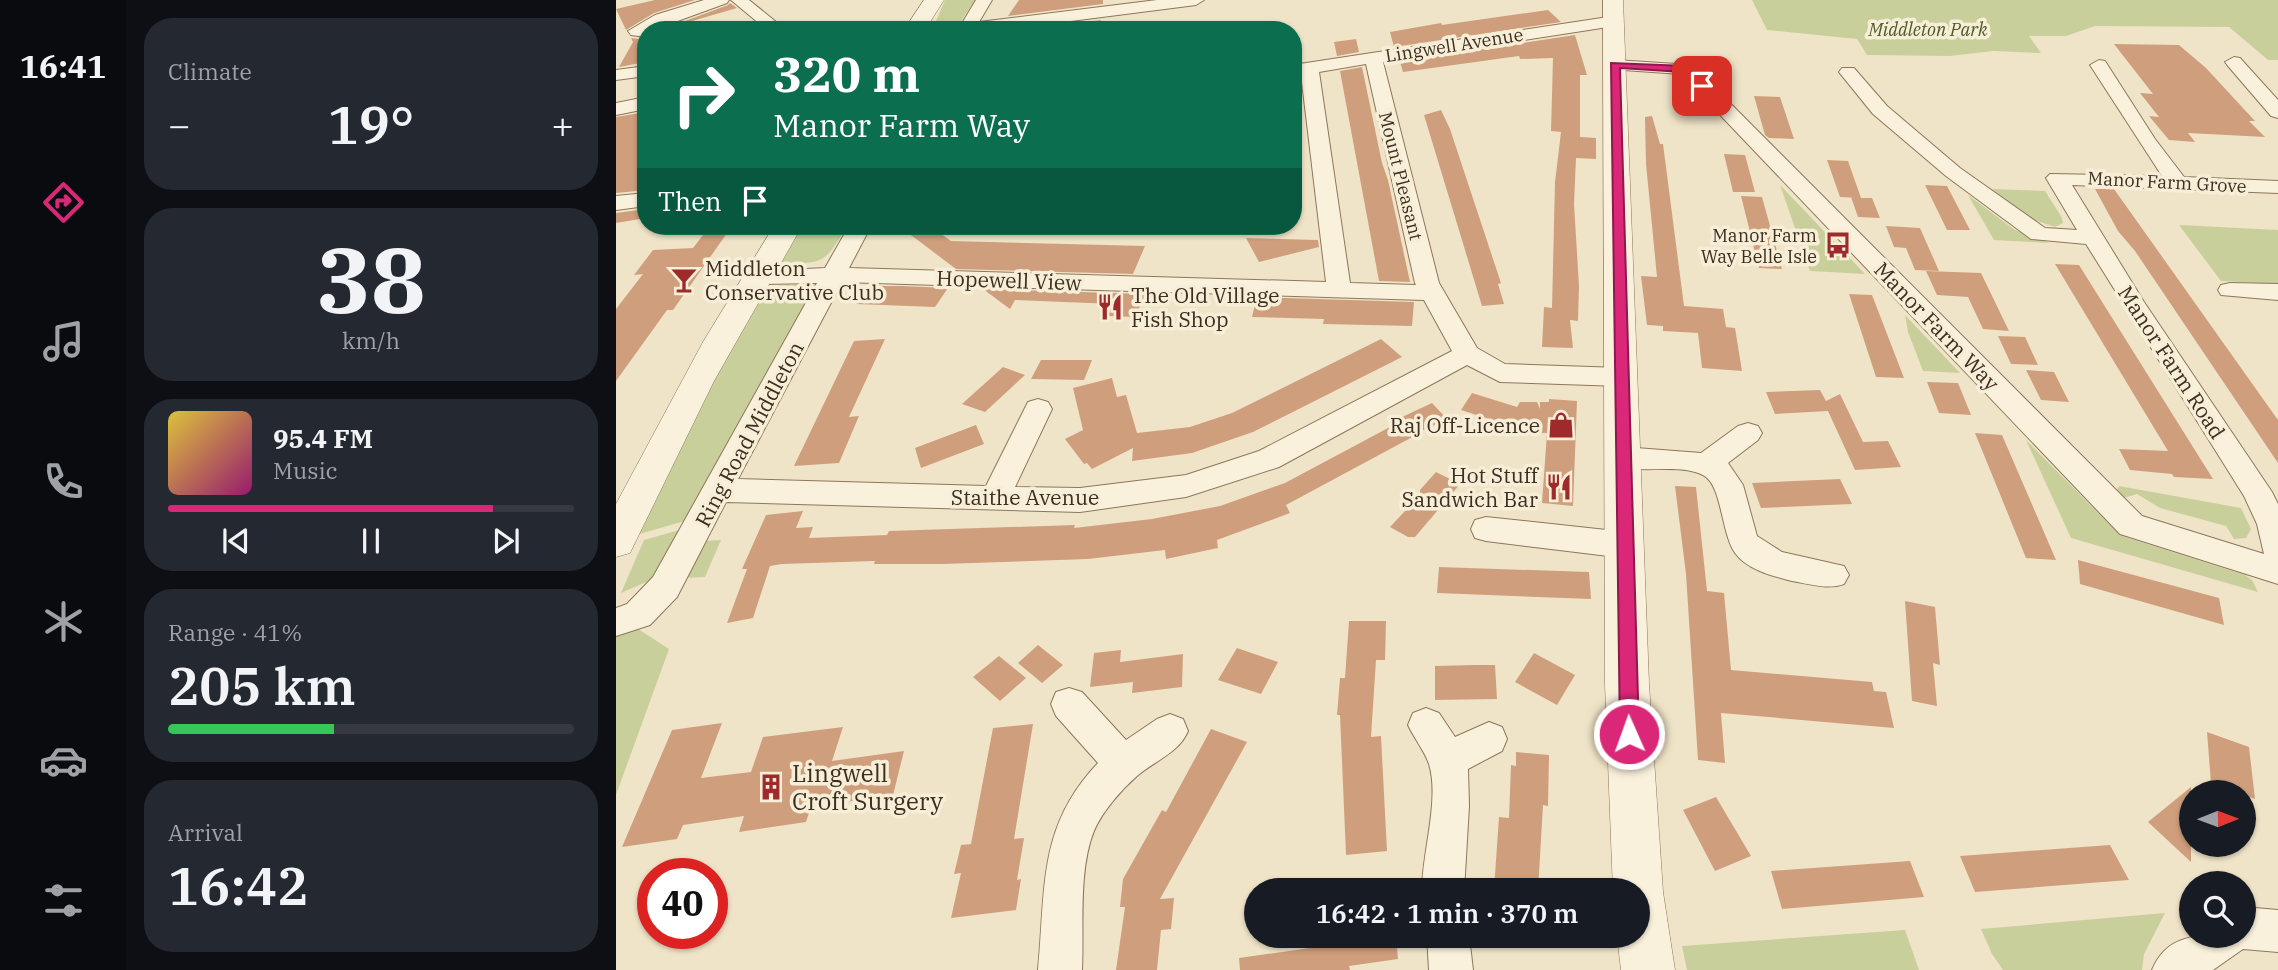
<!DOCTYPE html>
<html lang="en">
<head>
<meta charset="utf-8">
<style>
	:root { --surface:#171b24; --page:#242831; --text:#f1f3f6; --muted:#9ea1a6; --line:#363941; --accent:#db2777 }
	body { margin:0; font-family:"IBM Plex Serif",serif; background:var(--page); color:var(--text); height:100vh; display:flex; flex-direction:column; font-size:26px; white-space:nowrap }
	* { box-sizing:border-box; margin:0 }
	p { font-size:23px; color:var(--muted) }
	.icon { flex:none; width:38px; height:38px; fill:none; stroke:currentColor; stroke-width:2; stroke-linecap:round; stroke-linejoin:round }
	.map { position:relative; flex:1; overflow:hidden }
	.side { display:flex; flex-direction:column; gap:18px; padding:18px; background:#0d0f14; width:490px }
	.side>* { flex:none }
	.banner { position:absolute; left:21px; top:21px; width:665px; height:214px; border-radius:28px; box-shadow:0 2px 5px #0004; background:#0b6e4f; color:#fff; overflow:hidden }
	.needle { width:46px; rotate:89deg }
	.controls { position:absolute; left:1563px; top:780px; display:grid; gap:14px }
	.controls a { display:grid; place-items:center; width:77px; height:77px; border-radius:50%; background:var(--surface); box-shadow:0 2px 5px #0004; font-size:35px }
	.speed { position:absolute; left:21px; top:858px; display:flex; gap:14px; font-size:35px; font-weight:700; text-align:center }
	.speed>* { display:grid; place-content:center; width:91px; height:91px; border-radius:50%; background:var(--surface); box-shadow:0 2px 5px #0004; line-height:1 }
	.speed .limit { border:10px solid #d22; background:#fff; color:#111 }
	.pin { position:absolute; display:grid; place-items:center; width:60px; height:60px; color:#fff; margin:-30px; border-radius:14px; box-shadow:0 4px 10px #0006 }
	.me { position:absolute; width:77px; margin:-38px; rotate:358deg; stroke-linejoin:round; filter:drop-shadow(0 0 5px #0008) }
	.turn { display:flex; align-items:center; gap:24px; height:147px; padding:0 21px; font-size:32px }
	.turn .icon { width:91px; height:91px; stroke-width:2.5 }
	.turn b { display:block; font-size:49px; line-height:60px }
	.then { display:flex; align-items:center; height:66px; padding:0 21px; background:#0003; gap:14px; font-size:26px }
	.big { font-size:52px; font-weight:600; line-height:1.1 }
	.side .widget { flex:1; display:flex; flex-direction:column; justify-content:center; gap:10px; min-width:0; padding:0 24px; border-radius:28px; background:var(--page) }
	.side .dial { align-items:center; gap:0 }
	.dial b { font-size:91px; line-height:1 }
	.song { display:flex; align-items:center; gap:21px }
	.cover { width:84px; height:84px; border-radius:10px; background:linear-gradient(135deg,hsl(50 70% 55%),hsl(320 70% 35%)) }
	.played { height:7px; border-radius:4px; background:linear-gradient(90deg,var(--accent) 80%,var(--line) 80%) }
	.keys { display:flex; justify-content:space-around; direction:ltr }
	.heat { display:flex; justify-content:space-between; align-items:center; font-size:38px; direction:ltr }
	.charge { height:10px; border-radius:5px; background:linear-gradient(90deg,#34c759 41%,var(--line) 0) }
	.trip { position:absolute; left:628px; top:878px; width:406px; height:70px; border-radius:35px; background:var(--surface); box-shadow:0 2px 5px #0004; font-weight:600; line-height:70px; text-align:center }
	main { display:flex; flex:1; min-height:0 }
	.dock { display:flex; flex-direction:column; width:126px; justify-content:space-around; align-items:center; background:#090b0e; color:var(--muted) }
	.dock .icon { width:49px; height:49px }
	.dock .selected { color:var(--accent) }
	.dock b { font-size:32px; color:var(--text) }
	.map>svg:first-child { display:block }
	.green { fill:#c9cf9b }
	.building { fill:#cf9f7d }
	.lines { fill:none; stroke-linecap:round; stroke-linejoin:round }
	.minor-casing { stroke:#8d765c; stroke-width:2 }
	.tertiary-casing { stroke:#8d765c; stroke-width:1 }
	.minor { fill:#faf1dc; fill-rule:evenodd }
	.tertiary { fill:#faf1dc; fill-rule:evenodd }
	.route { fill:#db2777; stroke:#8e194d; stroke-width:2 }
	.labels { text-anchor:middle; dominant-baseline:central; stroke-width:7; stroke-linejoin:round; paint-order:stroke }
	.far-park-label { font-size:18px; font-style:italic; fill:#4d5a26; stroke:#f7eed8 }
	.far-street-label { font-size:18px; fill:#3d2e20; stroke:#f7eed8 }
	.far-poi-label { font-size:18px; fill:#3d2e20; stroke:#f7eed8; text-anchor:end }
	.poi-label { font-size:21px; fill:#3d2e20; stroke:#f7eed8; text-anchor:start }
	.street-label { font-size:21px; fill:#3d2e20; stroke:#f7eed8 }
	.near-poi-label { font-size:24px; fill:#3d2e20; stroke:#f7eed8; text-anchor:start }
</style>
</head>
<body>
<main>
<nav class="dock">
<b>16:41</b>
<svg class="icon selected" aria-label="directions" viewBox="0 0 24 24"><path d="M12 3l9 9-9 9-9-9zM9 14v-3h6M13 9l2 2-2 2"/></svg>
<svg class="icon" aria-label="music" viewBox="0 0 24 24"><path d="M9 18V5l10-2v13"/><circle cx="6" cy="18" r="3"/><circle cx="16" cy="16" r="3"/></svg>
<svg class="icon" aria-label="phone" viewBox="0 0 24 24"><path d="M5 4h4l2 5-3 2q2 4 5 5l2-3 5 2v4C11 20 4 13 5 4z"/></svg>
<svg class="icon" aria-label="climate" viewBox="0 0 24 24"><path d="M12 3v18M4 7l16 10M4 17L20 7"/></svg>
<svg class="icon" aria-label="car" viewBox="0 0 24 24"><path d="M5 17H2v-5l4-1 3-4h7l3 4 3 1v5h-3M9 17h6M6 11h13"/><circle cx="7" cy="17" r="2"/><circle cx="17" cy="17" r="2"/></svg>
<svg class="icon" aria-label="filters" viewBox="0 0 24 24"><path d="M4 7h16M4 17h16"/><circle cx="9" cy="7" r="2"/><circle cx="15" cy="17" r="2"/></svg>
</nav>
<section class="side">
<div class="widget"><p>Climate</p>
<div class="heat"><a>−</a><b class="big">19°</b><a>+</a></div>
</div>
<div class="widget dial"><b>38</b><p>km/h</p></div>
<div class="widget">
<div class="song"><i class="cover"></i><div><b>95.4 FM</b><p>Music</p></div></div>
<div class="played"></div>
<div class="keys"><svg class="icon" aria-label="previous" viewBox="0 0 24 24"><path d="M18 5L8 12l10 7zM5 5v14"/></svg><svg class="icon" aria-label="pause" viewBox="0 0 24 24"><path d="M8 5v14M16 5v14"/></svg><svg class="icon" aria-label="next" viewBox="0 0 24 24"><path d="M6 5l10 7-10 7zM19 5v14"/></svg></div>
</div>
<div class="widget"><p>Range · 41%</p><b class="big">205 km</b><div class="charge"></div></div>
<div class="widget"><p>Arrival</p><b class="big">16:42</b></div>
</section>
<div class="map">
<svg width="1662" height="970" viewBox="0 0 1662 970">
	<rect width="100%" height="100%" fill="#f0e4c8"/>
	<!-- green -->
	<g class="green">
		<polygon points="329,0 359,0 343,24 318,26"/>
		<polygon points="1136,0 1662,0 1662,60 1652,60 1613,27 1479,26 1450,36 1413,36 1425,53 1377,51 1334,56 1251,55 1241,39 1151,30"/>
		<polygon points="1164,185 1249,274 1194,271"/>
		<polygon points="1376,189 1429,191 1445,216 1447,223 1439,227 1412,218"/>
		<polygon points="1352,195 1399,230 1433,243 1378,240"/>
		<polygon points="1563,225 1662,230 1662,284 1605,281"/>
		<path d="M180,226H231C207,267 207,262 161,264L159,259Z"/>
		<polygon points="164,285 198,285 202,288 79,518 20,535 81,409 145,293"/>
		<polygon points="1289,315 1344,373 1307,371 1292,332"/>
		<polygon points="1410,440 1498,529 1509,537 1629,575 1636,580 1642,592 1455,538"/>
		<polygon points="1503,486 1625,508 1635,529 1630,538 1618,539 1610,526 1544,508 1521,494 1508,498 1501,490"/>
		<polygon points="74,527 37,579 5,593 28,540"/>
		<polygon points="105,540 89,577 67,578 88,541"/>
		<polygon points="19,627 53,649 0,795 0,630"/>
		<polygon points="1549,913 1528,954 1526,970 1387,970 1376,954 1365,929"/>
		<polygon points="1289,930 1303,970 1071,970 1066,946"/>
	</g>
	<!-- building -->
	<g class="building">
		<polygon points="39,0 79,0 38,13 10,30 0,9"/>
		<polygon points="403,0 487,0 487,4 392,16"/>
		<polygon points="114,3 121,8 45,30 112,5"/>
		<polygon points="932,10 945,22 778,47 774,32 825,23 826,25"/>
		<polygon points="485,20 485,27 444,30 443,25 414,29"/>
		<polygon points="959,35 971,75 964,75 964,137 980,138 980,159 960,158 958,204 963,286 962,321 954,320 957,348 926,347 928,307 936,308 939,182 945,132 935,131 937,58 904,59 903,56 787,72 784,62"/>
		<polygon points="15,38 30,40 30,62 3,67 17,42"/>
		<polygon points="740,39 743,52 721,56 718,42"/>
		<polygon points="1498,44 1563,45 1590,68 1639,121 1633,121 1649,137 1572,133 1579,142 1553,140 1533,116 1543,117 1524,93 1537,94"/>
		<polygon points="746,67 766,163 772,180 794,282 763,281 724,71"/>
		<polygon points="1138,96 1164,97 1178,139 1153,138 1149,135"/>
		<polygon points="825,110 834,129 885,283 882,284 888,304 866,306 808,115"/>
		<polygon points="30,112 30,190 0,193 0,117"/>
		<polygon points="1036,116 1044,144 1047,144 1068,306 1107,309 1110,327 1119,328 1126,371 1086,368 1082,333 1047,331 1047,326 1031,325 1025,276 1041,277 1030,164 1029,117"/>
		<polygon points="1108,154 1129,155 1139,192 1117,192"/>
		<polygon points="1211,160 1232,161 1245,198 1256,198 1264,218 1242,217 1235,197 1244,198 1224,197"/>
		<polygon points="1309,185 1331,186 1354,230 1331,230"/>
		<polygon points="1479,189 1498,189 1662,420 1662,463 1519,251 1502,231"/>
		<polygon points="1125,196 1146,197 1166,269 1143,268"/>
		<polygon points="30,209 30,218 0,223 0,213"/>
		<polygon points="94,226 116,226 57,310 51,310 0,381 0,309 27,274 18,275 37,250 77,248"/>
		<polygon points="283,226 314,226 335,241 529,246 517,274 340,269"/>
		<polygon points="1270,226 1304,228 1323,271 1299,270 1290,248 1278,247"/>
		<polygon points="630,238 702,240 703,247 643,262"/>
		<polygon points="1439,264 1463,265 1597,479 1558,477 1556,474 1514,470 1503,449 1552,451"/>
		<polygon points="1310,271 1365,273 1393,331 1367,329 1352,297 1321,295"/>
		<polygon points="254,286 286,286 332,288 319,307 240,304"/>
		<polygon points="367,289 530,294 519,317 492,316 497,304 399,300 394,309"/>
		<polygon points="1233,294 1256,295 1288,378 1260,377"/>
		<polygon points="641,297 798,302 796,326 707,324 708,319 636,317"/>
		<polygon points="1382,336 1409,337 1422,365 1395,364"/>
		<polygon points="269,339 233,417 243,416 223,463 178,466 238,341"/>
		<polygon points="765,339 786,357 637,432 576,453 516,461 517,448 476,469 471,463 468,464 449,439 467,430 457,388 496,378 501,397 510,395 521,433 574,427 616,413"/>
		<polygon points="425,360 476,360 468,380 415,379"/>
		<polygon points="387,367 409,375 369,412 346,404"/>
		<polygon points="1410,370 1438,372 1453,402 1425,400"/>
		<polygon points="1311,382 1342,383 1355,415 1323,413"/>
		<polygon points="1204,390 1210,401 1224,394 1247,442 1272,441 1285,467 1239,470 1212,411 1159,414 1150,392"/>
		<polygon points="856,393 901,407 904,402 921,402 924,409 924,402 933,402 933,399 961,401 957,506 926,503 931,433 889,432 892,425 845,410"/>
		<polygon points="816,403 831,419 801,433 786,417"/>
		<polygon points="787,420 802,434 670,505 674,513 601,540 602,548 550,559 549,550 472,559 327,564 258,564 259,561 166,564 154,566 137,618 111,623 131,569 126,569 150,515 187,511 180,528 197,527 193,538 271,535 273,531 459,525 458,528 536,519 604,506 669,483"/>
		<polygon points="360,425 368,444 305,468 299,448"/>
		<polygon points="1359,433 1386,435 1440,560 1410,558"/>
		<polygon points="820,472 844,484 799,537 792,537 774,527 804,495 804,490"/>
		<polygon points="1224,479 1236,504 1145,508 1136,483"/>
		<polygon points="1059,486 1080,487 1091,591 1108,593 1115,670 1256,682 1258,691 1270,692 1278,728 1105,713 1109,763 1082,760 1070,574"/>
		<polygon points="1462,560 1603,598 1608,625 1464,584"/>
		<polygon points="823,567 973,572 975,599 821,593"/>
		<polygon points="1289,601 1319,607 1324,665 1317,663 1321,706 1296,701"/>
		<polygon points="733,621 770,621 769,660 760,660 755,737 765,736 771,851 730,855 724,715 721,715 724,678 729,678"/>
		<polygon points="422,645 447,665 426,683 402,663"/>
		<polygon points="621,648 662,662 645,694 602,680"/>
		<polygon points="505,650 504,662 567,654 566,687 516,693 517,682 474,687 478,653"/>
		<polygon points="918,653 959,675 941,705 899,682"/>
		<polygon points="383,656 410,678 384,701 357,677"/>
		<polygon points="858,665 879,665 881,699 819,700 819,666"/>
		<polygon points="106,723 85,778 135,772 147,737 227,727 216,761 288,751 277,795 195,807 190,822 123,832 128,816 67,825 61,839 6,847 56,730"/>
		<polygon points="417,724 398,839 408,838 401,880 405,879 400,910 335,918 345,873 338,874 345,845 355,844 377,728"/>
		<polygon points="595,729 631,742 544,899 558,898 555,929 545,930 541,970 500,970 509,907 504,907 507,879 546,810 550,812"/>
		<polygon points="1591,732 1633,747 1639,799 1628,795 1628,793 1595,783"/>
		<polygon points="900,752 933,755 932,806 927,805 922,891 878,889 883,817 893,818 895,765 900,766"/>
		<polygon points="1575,787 1575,862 1532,822"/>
		<polygon points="1100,797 1135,856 1099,871 1067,810"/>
		<polygon points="1494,845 1513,880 1359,892 1344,856"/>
		<polygon points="1294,861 1308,897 1166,909 1155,871"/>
		<polygon points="701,936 780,936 782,959 733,966 734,970 624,970 623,958 701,947"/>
	</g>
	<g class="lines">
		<!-- minor casing -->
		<g class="minor-casing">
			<g id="minor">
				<polygon points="88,0 113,0 111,3 37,30 30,30 30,37 15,35 12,31 39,15"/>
				<polygon points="115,0 133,0 170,30 151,30"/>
				<polygon points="360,0 376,0 363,22 541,0 588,0 580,5 384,30 342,30"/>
				<path d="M999,16L1007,21L1005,25L767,62L823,283L861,348L889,364L1005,368L1014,371L1018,377L1014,383L1005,386L884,382L851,365L663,467L570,497L464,512L110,502L61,597L34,625L0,636V608L11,604L37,577L201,283L140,284L132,282L128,277L132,272L209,268L233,226H255L233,268L710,282L685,74L677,75V65ZM750,64L799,283L800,285L734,283L703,72ZM226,282L808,300L836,351L643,451L570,475L464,488L399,487L436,409L432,402L422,399L412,402L370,486L122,479Z"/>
				<polygon points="1618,57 1624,58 1662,100 1662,118 1655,116 1612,66 1609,62"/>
				<polygon points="999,60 1076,65 1526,516 1648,554 1641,524 1628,496 1470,244 1415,239 1330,176 1257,114 1223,72 1226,68 1238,68 1271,106 1344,168 1429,228 1461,230 1430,178 1434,174 1546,176 1474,65 1483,60 1489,61 1539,139 1568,177 1662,181 1662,193 1456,185 1528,302 1656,492 1662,504 1662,584 1504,534 1065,74 993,69 990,65"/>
				<polygon points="30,66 30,76 0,80 0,70"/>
				<polygon points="30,97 30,109 0,115 0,103"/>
				<polygon points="30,193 30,206 0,210 0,196"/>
				<polygon points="1614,283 1662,284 1662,300 1605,295 1602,290 1605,285"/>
				<path d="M1132,423L1142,426L1146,433L1142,440L1112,463L1127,485L1141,536L1166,552L1228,566L1233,575L1228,584C1212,590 1193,584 1176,581C1157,576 1131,570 1119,553C1105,533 1106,484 1087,475C1064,463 1024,474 997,466L993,458L997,450L1007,447L1085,453L1122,426Z"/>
				<polygon points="870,517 1009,532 1020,536 1025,545 1020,554 1009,558 870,541 859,538 855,529 859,520"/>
				<path d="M453,688L466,692L510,740L541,719L554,714L567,719L572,731C563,753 538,761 521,776C505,790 486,812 478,831C462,870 468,928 466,970H422C430,889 421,827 482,763L440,716L435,704L440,692Z"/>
				<path d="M810,708L823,713L839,737L873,722L886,727L891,739L886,751L852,769L853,806L848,891H806C806,852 824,800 813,764C808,750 798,738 792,725L797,713Z"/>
				<path d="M1628,907L1662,910V952L1627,949L1597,970H1536C1553,929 1590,936 1628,936Z"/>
				<polygon points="811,936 853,936 857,970 813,970"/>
			</g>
		</g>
		<!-- tertiary casing -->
		<g class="tertiary-casing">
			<g id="tertiary">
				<polygon points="308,0 328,0 309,30 288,30"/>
				<polygon points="987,0 1007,0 1033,684 1047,892 1059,970 1005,970 1001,936 1022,936 1022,891 997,891 989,684"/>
				<polygon points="158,226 186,226 98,381 14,553 0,557 0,504 87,342"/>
			</g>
		</g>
		<!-- minor -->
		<use href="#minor" class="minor"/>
		<!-- tertiary -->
		<use href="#tertiary" class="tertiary"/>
	</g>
	<!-- route -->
	<polygon class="route" points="995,63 1070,66 1091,86 1082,88 1067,72 1004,68 1023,734 1020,741 1013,743 1006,741 1004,734"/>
	<!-- icons -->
	<defs>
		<g id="bus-bare" transform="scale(2.1)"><path d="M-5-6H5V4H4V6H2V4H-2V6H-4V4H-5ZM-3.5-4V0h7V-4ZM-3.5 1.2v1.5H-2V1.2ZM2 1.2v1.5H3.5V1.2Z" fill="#9e2a2b" stroke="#f7eed8" stroke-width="2.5" paint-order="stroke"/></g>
		<g id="bar-bare" transform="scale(2.1)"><path d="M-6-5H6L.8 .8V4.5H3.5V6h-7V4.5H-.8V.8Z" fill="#9e2a2b" stroke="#f7eed8" stroke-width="2.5" paint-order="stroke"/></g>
		<g id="restaurant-bare" transform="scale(2.1)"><path d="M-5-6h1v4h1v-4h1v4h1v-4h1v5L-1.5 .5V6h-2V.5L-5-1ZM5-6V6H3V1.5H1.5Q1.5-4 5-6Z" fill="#9e2a2b" stroke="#f7eed8" stroke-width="2.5" paint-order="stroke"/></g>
		<g id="shop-bare" transform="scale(2.1)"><path d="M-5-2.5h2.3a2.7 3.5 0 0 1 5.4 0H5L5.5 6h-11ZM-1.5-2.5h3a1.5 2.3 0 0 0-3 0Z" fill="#9e2a2b" stroke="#f7eed8" stroke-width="2.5" paint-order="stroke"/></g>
		<g id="building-bare" transform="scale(2.1)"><path d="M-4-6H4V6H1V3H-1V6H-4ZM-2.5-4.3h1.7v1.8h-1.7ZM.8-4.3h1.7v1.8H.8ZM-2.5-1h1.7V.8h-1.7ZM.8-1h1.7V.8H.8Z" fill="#9e2a2b" stroke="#f7eed8" stroke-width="2.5" paint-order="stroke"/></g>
	</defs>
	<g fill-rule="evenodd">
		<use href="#bus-bare" x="1222" y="245"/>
		<use href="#bar-bare" x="68" y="280"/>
		<use href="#restaurant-bare" x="494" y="307"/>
		<use href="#shop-bare" x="945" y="425"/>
		<use href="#restaurant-bare" x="943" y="487"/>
		<use href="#building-bare" x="155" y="787"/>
	</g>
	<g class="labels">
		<!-- far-park labels -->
		<g class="far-park-label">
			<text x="1312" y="29">Middleton Park</text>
		</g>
		<!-- far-street labels -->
		<g class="far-street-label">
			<text transform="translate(838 45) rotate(-9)">Lingwell Avenue</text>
			<text transform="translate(785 176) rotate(76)">Mount Pleasant</text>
			<text transform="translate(1551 182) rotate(3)">Manor Farm Grove</text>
		</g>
		<!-- far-poi labels -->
		<g class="far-poi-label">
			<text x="1201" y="235">Manor Farm<tspan x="1201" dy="21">Way Belle Isle</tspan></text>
		</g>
		<!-- poi labels -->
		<g class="poi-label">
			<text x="89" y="268">Middleton<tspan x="89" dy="24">Conservative Club</tspan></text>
			<text x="515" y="295">The Old Village<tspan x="515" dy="24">Fish Shop</tspan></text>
			<text x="924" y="425" text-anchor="end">Raj Off-Licence</text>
			<text x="922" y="475" text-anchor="end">Hot Stuff<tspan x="922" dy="24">Sandwich Bar</tspan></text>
		</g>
		<!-- street labels -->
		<g class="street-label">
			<text transform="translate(393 280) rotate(2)">Hopewell View</text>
			<text transform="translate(1321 326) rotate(46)">Manor Farm Way</text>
			<text transform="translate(1556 362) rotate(57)">Manor Farm Road</text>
			<text transform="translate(133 434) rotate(-62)">Ring Road Middleton</text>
			<text x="409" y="497">Staithe Avenue</text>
		</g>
		<!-- near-poi labels -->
		<g class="near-poi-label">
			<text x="176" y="773">Lingwell<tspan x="176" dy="28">Croft Surgery</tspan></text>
		</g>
	</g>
</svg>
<div class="controls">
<a><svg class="needle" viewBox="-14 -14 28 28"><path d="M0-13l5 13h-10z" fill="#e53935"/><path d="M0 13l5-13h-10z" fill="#9ea1a6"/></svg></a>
<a><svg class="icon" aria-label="search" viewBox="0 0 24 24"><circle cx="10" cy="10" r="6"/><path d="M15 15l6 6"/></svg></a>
</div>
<div class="speed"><div class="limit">40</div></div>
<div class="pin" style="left:1086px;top:86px;background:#d93025"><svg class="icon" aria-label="arrive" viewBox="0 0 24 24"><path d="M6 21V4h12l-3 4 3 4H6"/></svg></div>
<svg class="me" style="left:1013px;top:734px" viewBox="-20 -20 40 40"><circle r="17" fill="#db2777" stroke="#fff" stroke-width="3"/><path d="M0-11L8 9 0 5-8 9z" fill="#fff"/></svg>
<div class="trip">16:42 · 1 min · 370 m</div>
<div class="banner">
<div class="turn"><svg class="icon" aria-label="right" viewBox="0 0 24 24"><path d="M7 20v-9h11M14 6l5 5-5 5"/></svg><div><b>320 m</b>Manor Farm Way</div></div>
<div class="then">Then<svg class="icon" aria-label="arrive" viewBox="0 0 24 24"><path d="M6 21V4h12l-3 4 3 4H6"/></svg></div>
</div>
</div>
</main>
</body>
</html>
